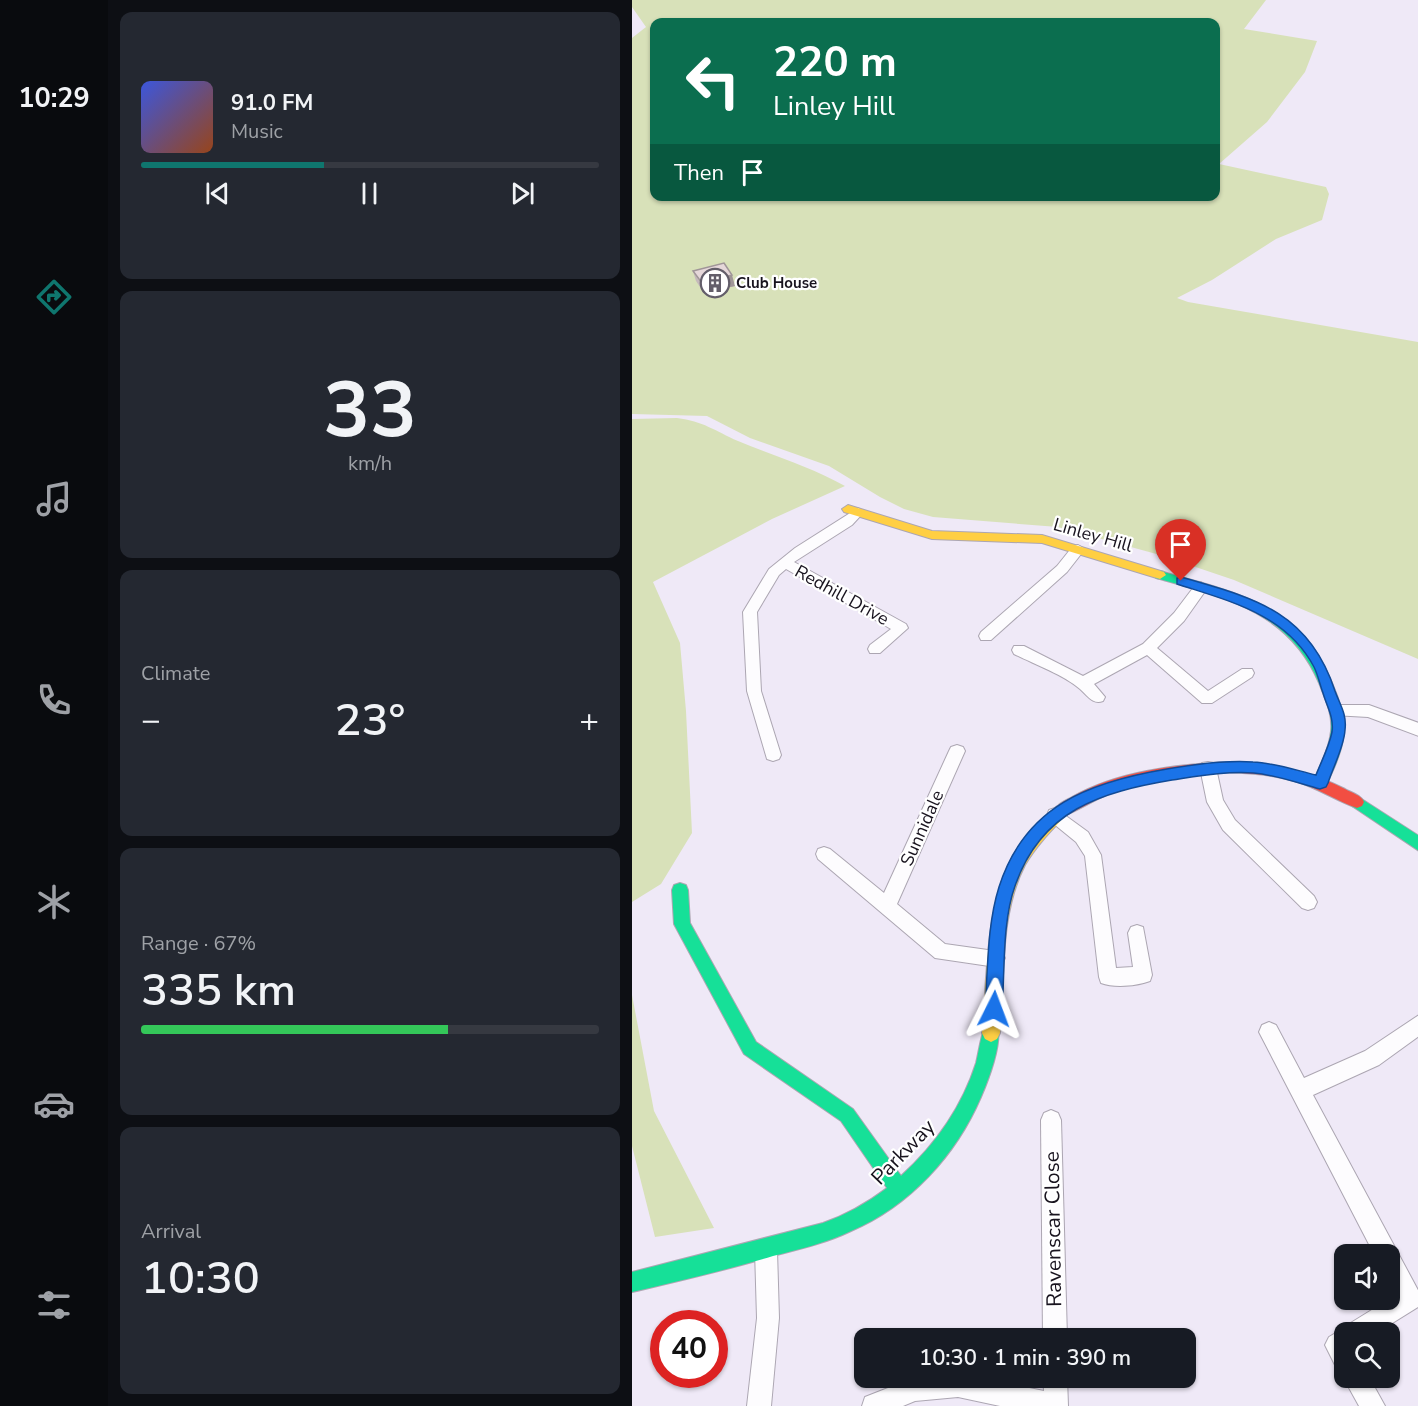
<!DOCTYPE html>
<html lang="en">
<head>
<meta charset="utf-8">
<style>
	:root { --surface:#171b24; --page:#242831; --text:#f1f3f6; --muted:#9ea1a6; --line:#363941; --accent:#0f766e }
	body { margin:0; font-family:"Nunito Sans",sans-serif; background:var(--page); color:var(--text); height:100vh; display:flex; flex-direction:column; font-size:22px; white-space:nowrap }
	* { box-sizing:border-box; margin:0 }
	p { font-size:20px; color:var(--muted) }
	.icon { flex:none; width:33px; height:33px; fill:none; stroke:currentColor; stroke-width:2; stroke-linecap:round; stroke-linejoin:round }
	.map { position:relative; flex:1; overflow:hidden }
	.drawer { display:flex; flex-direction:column; gap:12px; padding:12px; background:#0d0f14; width:524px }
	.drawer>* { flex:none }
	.banner { position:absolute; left:18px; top:18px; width:570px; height:183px; border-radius:12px; box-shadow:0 2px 4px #0004; background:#0b6e4f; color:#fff; overflow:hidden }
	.buttons { position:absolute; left:702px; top:1244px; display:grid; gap:12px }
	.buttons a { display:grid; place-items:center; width:66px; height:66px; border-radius:12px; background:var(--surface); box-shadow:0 2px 4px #0004; font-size:30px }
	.speed { position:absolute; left:18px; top:1310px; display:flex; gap:12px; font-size:30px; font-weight:700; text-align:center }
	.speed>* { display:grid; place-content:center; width:78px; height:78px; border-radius:50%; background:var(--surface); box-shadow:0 2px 4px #0004; line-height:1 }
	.speed .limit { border:9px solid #d22; background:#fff; color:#111 }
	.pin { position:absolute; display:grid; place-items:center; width:51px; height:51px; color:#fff; margin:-62px -26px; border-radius:50% 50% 50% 0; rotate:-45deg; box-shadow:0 0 6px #0007 }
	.pin .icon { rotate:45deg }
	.me { position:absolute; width:66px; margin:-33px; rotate:3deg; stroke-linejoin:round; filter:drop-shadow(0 0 4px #0008) }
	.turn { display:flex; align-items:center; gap:21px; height:126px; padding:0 24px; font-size:27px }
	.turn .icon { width:78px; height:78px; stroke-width:2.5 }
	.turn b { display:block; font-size:42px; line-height:51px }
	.then { display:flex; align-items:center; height:57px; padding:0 24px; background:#0003; gap:12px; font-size:22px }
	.big { font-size:45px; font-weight:600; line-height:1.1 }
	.drawer .tile { flex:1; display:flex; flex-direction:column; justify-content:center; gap:9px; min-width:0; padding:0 21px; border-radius:12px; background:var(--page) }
	.drawer .dial { align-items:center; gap:0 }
	.dial b { font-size:78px; line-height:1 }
	.song { display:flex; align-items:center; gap:18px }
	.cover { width:72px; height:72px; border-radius:9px; background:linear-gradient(135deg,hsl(230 70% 55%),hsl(20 70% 35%)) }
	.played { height:6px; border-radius:3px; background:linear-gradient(90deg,var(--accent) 40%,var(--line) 40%) }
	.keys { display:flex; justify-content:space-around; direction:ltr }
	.heat { display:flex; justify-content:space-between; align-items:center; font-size:33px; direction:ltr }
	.charge { height:9px; border-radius:4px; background:linear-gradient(90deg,#34c759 67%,var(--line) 0) }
	.trip { position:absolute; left:222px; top:1328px; width:342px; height:60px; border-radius:12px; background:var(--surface); box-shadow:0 2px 4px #0004; font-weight:600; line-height:60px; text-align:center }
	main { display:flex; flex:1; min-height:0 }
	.dock { display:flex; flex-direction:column; width:108px; justify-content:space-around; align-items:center; background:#090b0e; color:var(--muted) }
	.dock .icon { width:42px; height:42px }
	.dock .on { color:var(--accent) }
	.dock b { font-size:27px; color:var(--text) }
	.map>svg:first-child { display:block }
	.green { fill:#d8e1b9; fill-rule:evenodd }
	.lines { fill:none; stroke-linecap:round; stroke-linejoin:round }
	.street-casing { stroke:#aca6b2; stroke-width:2 }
	.fast-casing { stroke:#aca6b2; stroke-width:2 }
	.slow-casing { stroke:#aca6b2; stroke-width:2 }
	.jam-casing { stroke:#aca6b2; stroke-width:2 }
	.street { fill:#fdfcfe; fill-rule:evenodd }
	.fast { fill:#16e098; fill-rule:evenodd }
	.slow { fill:#ffcf43; fill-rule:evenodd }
	.jam { fill:#f24e42; fill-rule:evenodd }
	.wall { fill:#c5b9bb }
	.shaded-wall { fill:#a09698 }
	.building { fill:#e5d7d9; stroke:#a09698; stroke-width:1.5 }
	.route { fill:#1a73e8; stroke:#114b97; stroke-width:1.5 }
	.labels { text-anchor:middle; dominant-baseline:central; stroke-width:4.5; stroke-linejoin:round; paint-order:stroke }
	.far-poi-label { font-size:15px; font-weight:bold; fill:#18131e; stroke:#fff; text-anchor:start }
	.street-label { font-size:18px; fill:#18131e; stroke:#fff }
	.near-street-label { font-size:21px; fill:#18131e; stroke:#fff }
</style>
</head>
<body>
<main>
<nav class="dock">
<b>10:29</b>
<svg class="icon on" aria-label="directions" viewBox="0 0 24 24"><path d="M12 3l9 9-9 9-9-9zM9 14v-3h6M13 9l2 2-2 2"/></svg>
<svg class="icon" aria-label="music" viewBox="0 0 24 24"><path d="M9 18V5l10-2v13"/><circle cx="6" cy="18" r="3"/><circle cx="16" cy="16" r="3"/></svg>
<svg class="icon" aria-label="phone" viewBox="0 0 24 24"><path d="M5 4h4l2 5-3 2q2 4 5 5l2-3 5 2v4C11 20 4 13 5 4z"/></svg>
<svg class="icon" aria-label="climate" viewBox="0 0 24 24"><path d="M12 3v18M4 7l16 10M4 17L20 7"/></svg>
<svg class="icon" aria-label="car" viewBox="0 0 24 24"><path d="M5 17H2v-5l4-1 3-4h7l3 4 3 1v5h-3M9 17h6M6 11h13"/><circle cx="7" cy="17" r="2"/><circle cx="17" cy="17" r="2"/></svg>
<svg class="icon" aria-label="filters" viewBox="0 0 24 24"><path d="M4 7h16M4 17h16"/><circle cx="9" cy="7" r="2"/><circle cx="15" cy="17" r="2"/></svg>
</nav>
<section class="drawer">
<div class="tile">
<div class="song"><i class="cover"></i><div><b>91.0 FM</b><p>Music</p></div></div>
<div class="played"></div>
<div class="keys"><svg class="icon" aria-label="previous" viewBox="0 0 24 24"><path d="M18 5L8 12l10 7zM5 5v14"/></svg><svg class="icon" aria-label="pause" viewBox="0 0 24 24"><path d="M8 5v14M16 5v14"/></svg><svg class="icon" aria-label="next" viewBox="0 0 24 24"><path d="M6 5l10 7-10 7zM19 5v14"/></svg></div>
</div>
<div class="tile dial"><b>33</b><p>km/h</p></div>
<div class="tile"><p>Climate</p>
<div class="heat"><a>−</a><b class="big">23°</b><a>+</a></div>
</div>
<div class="tile"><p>Range · 67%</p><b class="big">335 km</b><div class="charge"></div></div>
<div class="tile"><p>Arrival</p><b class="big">10:30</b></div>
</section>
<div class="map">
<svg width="787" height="1406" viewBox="0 0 787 1406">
	<rect width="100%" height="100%" fill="#efe9f7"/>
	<!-- green -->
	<g class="green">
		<path d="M0,0H634L612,29L685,41L673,72L635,122L587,164L694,187L697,194L690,220L644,239L580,280L545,298L556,302L786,342V659L602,580L528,555L426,527L301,517L272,509L248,497L197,466L118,438L75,416L0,414V38L14,27L0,7ZM22,22H584V196H22Z"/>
		<path d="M45,418C71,421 83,431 106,441C142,456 179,467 213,486L140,519L21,582L48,643L54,711L60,833L29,884L0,902V419Z"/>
		<polygon points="0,995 22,1111 82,1228 23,1237 0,1146"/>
	</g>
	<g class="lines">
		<!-- street casing -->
		<g class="street-casing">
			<g id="street">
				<polygon points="226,508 232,512 220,525 162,562 274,624 276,628 248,653 238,653 236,649 238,645 259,629 154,569 147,575 125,612 129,691 149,755 147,759 141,761 135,759 115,691 111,612 137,569 163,548"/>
				<polygon points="446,545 453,549 435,572 359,640 349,640 347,636 349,632 425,566 441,546"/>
				<path d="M569,582L576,587L574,590L552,621L525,648L576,691L610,669H620L622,673L620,677L580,703H570L515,655L462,684L473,697L471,701C461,705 456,696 448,689C432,675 402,664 382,654L380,650L382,646H392L451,676L511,644L542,613L564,584Z"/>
				<polygon points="706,705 737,705 787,723 787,736 736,717 701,715 698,711 701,707"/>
				<polygon points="325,745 331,747 333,751 265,904 313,944 370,952 373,958 370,964 364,967 303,958 186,859 184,854 186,849 192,847 198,849 252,893 317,751 319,747"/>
				<polygon points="576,762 582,763 584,768 591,800 603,820 682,896 685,902 682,908 676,910 670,908 591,830 575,802 568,768 570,763"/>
				<path d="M423,808L456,832L469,855L484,968L501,967L496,933L499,927L505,925L511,927L520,975L518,981C505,986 482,988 469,983L467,977L453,856L444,842L417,820L415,815L417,810Z"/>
				<polygon points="787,1015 787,1036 747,1065 681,1095 787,1292 786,1307 746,1332 712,1332 712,1371 704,1367 693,1345 697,1337 712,1328 715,1329 717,1324 764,1295 758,1282 758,1254 742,1254 627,1032 630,1025 637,1022 644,1025 672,1078 733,1051"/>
				<polygon points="419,1110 426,1113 429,1120 435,1338 411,1338 409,1120 412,1113"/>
				<polygon points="134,1239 142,1242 145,1250 147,1318 139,1406 115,1406 125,1318 123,1250 126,1242"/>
				<polygon points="712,1374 712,1377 737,1377 753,1406 727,1406 711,1377"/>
				<polygon points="284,1377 344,1377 412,1391 411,1377 435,1377 436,1406 368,1406 326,1397 283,1401 271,1406 230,1406 233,1397"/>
			</g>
		</g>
		<!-- fast casing -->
		<g class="fast-casing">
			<g id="fast">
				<path d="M528,571C605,593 666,603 700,683C719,726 714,746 693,787L688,789L683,787L681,783C688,766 697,749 699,731C701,714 693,698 687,683C657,611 592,597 524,578L522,575L524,572Z"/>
				<polygon points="725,796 787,836 787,851 720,806 718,802 720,798"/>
				<path d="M48,883L54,885L56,890L58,923L124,1042L221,1109L269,1176C303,1145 330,1107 344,1063C347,1051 348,1039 353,1027L359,1024L365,1027C371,1042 356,1081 349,1097C324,1155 278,1206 219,1231C194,1243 168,1249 141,1256C95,1270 47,1281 0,1292V1272L191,1223C214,1215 235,1203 255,1188L209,1121L112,1054L42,924L40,890L42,885Z"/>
			</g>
		</g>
		<!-- slow casing -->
		<g class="slow-casing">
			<g id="slow">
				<polygon points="216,505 300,531 410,535 532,572 534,575 528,579 410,543 300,539 212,512 210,509"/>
				<path d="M429,805L434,807L436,811L434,815C419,831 404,846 393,865C367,915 373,979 368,1033L365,1039L359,1042L353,1039L350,1033C356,975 352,909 382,856C393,837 408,822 424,807Z"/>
			</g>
		</g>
		<!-- jam casing -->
		<g class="jam-casing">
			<path id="jam" d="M594,762C637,763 675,770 713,789C720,793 729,795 732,802L730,806L725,808C705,801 687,789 666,782C608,765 535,772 479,793C461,800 446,811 429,817L424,815L422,811C425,804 433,801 440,797C486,771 542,765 594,762Z"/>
		</g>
		<!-- street -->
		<use href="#street" class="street"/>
		<!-- fast -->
		<use href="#fast" class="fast"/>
		<!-- slow -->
		<use href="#slow" class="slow"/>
		<!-- jam -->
		<use href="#jam" class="jam"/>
	</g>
	<!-- wall -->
	<polygon class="wall" points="61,271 103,286 72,293 64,281"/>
	<!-- shaded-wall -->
	<polygon class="shaded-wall" points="100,275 103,286 72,293 70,283"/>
	<!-- building -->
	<polygon class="building" points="92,263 100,275 70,283 61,271"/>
	<!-- route -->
	<path class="route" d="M549,577C622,598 677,611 703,691C708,705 715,714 713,730C712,747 701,767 696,783L694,787L688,789C666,783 644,775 622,773C594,771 567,776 540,780C469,792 409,810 383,886C370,922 373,971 370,1009L368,1015L362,1017L355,1015L353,1009C356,969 355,925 367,887C393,805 458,782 535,769C564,764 593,760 621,762C643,763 663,770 684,775C689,762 697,747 700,732C702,717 695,707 691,693C688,685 686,675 682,667C654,614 597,601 545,584V578Z"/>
	<!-- icons -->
	<defs>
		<g id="building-ring" transform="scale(1.5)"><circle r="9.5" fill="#fff" stroke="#635e6a" stroke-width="1.5"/><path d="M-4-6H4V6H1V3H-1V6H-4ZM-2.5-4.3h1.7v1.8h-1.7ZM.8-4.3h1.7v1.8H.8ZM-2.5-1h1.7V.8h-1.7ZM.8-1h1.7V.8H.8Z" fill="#635e6a"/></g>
	</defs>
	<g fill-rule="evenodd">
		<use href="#building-ring" x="83" y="283"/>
	</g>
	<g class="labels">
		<!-- far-poi labels -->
		<g class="far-poi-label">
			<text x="104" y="283">Club House</text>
		</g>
		<!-- street labels -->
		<g class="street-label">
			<text transform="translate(461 535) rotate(16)">Linley Hill</text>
			<text transform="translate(210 595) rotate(29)">Redhill Drive</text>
			<text transform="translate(290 828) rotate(-66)">Sunnidale</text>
		</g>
		<!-- near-street labels -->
		<g class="near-street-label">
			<text transform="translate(271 1152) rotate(-46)">Parkway</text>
			<text transform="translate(421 1229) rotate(-91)">Ravenscar Close</text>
		</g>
	</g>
</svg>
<div class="buttons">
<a><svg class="icon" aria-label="sound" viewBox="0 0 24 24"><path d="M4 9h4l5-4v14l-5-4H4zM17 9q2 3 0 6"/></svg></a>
<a><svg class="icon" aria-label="search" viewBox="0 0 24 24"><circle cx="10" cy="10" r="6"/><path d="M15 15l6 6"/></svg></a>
</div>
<div class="speed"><div class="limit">40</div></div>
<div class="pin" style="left:549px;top:581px;background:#d93025"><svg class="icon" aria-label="arrive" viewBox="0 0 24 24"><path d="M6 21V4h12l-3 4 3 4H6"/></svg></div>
<svg class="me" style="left:362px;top:1009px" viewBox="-20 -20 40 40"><path d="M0-17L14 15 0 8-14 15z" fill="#1a73e8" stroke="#fff" stroke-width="4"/></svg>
<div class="trip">10:30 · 1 min · 390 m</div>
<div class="banner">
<div class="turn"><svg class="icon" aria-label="left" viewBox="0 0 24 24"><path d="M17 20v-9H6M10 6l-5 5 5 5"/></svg><div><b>220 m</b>Linley Hill</div></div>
<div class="then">Then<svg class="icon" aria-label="arrive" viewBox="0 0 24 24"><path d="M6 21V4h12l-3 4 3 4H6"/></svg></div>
</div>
</div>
</main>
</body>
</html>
